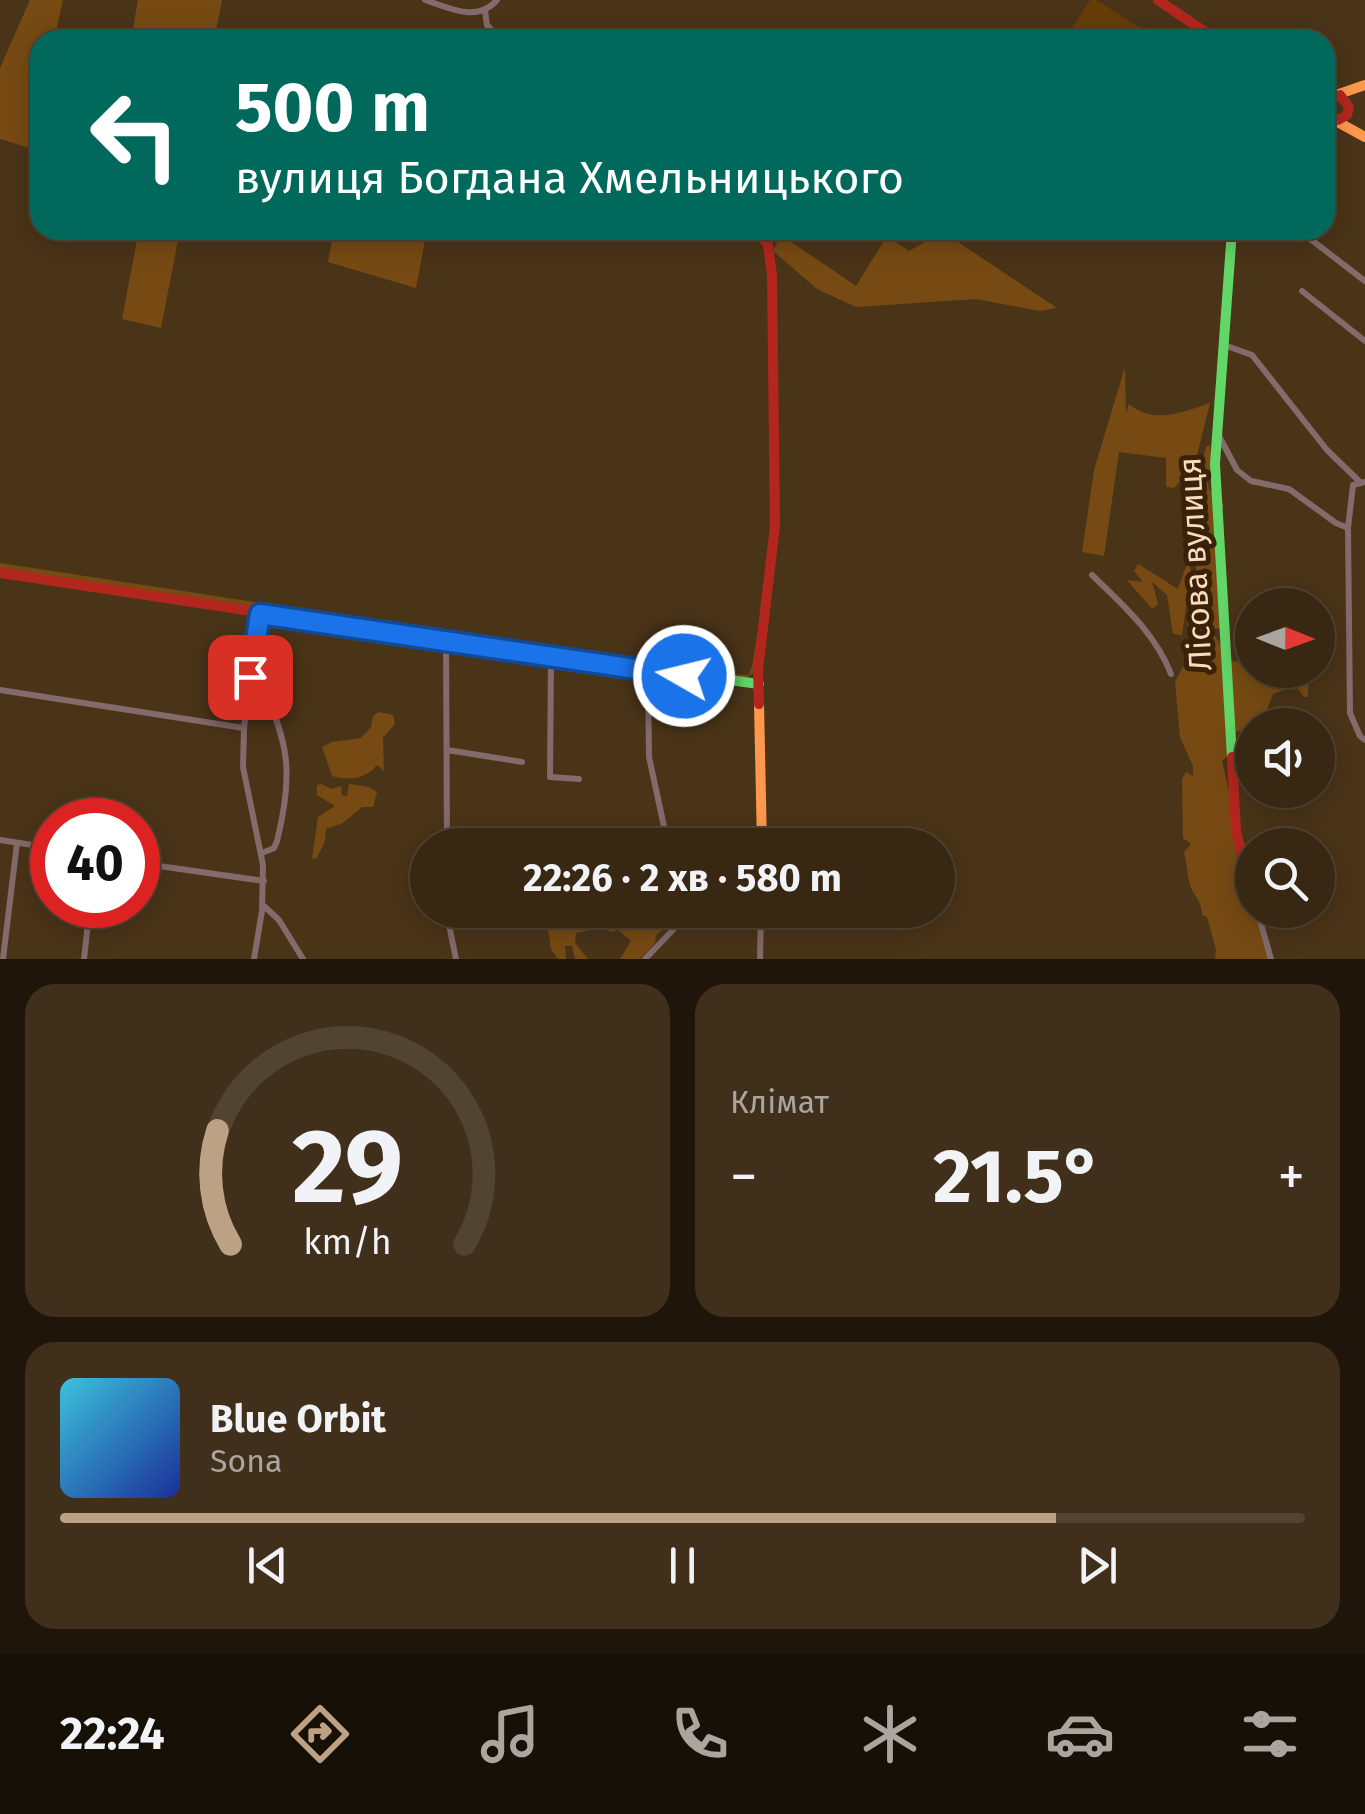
<!DOCTYPE html>
<html lang="uk">
<head>
<meta charset="utf-8">
<style>
	:root { --surface:#382712; --page:#3f2f1b; --text:#f1f3f6; --muted:#aba59f; --line:#524432; --accent:#bca184 }
	body { margin:0; font-family:"Fira Sans",sans-serif; background:var(--page); color:var(--text); height:100vh; display:flex; flex-direction:column; font-size:38px; white-space:nowrap }
	* { box-sizing:border-box; margin:0 }
	p { font-size:32px; color:var(--muted) }
	.icon { flex:none; width:55px; height:55px; fill:none; stroke:currentColor; stroke-width:2; stroke-linecap:round; stroke-linejoin:round }
	.map { position:relative; height:959px; overflow:hidden }
	.panel { display:flex; flex-direction:column; gap:25px; padding:25px; background:#1f150a; flex:1 }
	.panel>* { flex:none }
	.top-card { position:absolute; left:30px; top:30px; width:1305px; height:210px; border-radius:30px; box-shadow:0 5px 25px #0003,0 0 0 2px var(--line); background:#00695c; color:#fff; overflow:hidden }
	.needle { width:65px; rotate:91deg }
	.controls { position:absolute; left:1235px; top:588px; display:grid; gap:20px }
	.controls a { display:grid; place-items:center; width:100px; height:100px; border-radius:50%; background:var(--surface); box-shadow:0 5px 25px #0003,0 0 0 2px var(--line); font-size:50px }
	.speed { position:absolute; left:30px; top:798px; display:flex; gap:20px; font-size:50px; font-weight:700; text-align:center }
	.speed>* { display:grid; place-content:center; width:130px; height:130px; border-radius:50%; background:var(--surface); box-shadow:0 5px 25px #0003,0 0 0 2px var(--line); line-height:1 }
	.speed .limit { border:15px solid #d22; background:#fff; color:#111 }
	.pin { position:absolute; display:grid; place-items:center; width:85px; height:85px; color:#fff; margin:-42px; border-radius:20px; box-shadow:0 5px 15px #0006 }
	.me { position:absolute; width:110px; margin:-55px; rotate:278deg; stroke-linejoin:round; filter:drop-shadow(0 0 8px #0008) }
	.turn { display:flex; align-items:center; gap:35px; height:210px; padding:0 40px; font-size:45px }
	.turn .icon { width:130px; height:130px; stroke-width:2.5 }
	.turn b { display:block; font-size:70px; line-height:85px }
	.big { font-size:75px; font-weight:700; line-height:1.1 }
	.panel .widget { flex:1; display:flex; flex-direction:column; justify-content:center; gap:15px; min-width:0; padding:0 35px; border-radius:30px; background:var(--page) }
	.panel .dial { align-items:center; gap:0 }
	.dial svg { height:260px; overflow:visible; fill:none; stroke:var(--line); stroke-width:7; stroke-linecap:round; text-anchor:middle }
	.dial text { fill:var(--text); stroke:none }
	.song { display:flex; align-items:center; gap:30px }
	.cover { width:120px; height:120px; border-radius:15px; background:linear-gradient(135deg,hsl(190 70% 55%),hsl(230 70% 35%)) }
	.played { height:10px; border-radius:5px; background:linear-gradient(90deg,var(--accent) 80%,var(--line) 80%) }
	.keys { display:flex; justify-content:space-around; direction:ltr }
	.heat { display:flex; justify-content:space-between; align-items:center; font-size:55px; direction:ltr }
	.panel .tiles { flex:1; display:grid; gap:25px; grid-template-columns:1fr 1fr }
	.widget:last-child { grid-column:span 2 }
	.trip { position:absolute; left:410px; top:828px; width:545px; height:100px; border-radius:50px; background:var(--surface); box-shadow:0 5px 25px #0003,0 0 0 2px var(--line); font-weight:700; line-height:100px; text-align:center }
	.tabs { display:flex; height:160px; justify-content:space-around; align-items:center; background:#161007; color:var(--muted) }
	.tabs .icon { width:70px; height:70px }
	.tabs .active { color:var(--accent) }
	.tabs b { font-size:45px; color:var(--text) }
	.map>svg:first-child { display:block }
	.built { fill:#663d06 }
	.green { fill:#774a13 }
	.lines { fill:none; stroke-linecap:round; stroke-linejoin:round }
	.street { stroke:#836a6b; stroke-width:6 }
	.fast { stroke:#63d668; stroke-width:10 }
	.slow { stroke:#ff974d; stroke-width:10 }
	.jam { stroke:#b3261e; stroke-width:10 }
	.route-casing { stroke:#114b97; stroke-width:25 }
	.route { stroke:#1a73e8; stroke-width:18 }
	.labels { text-anchor:middle; dominant-baseline:central; stroke-width:10; stroke-linejoin:round; paint-order:stroke }
	.street-label { font-size:32px; fill:#f9dbbe; stroke:#392209 }
</style>
</head>
<body>
<div class="map">
<svg width="1365" height="959" viewBox="0 0 1365 959">
	<rect width="100%" height="100%" fill="#4a3418"/>
	<!-- built -->
	<polygon class="built" points="1090,0 1096,0 1159,40 1064,40"/>
	<!-- green -->
	<g class="green">
		<polygon points="30,0 63,0 54,40 40,40 40,111 33,149 0,139 0,68"/>
		<polygon points="138,0 222,0 214,40 131,40"/>
		<polygon points="139,230 180,230 161,328 122,319"/>
		<polygon points="334,230 427,230 416,288 328,262"/>
		<polygon points="781,235 856,286 887,236 909,251 932,238 955,240 1057,308 1040,311 976,299 856,307 817,289 773,251"/>
		<path d="M1125,367L1126,414L1129,404C1154,425 1183,412 1210,403L1194,467L1174,488L1166,487V458L1119,452L1104,556L1082,552L1094,470Z"/>
		<polygon points="1210,445 1212,464 1209,471 1212,479 1208,482 1209,489 1224,505 1220,512 1220,628 1205,631 1190,629 1187,622 1198,557 1196,513 1204,482 1200,473 1206,447"/>
		<polygon points="1188,561 1191,571 1182,635 1173,634 1167,595 1152,582 1158,604 1152,609 1127,580 1143,582 1134,571 1138,564 1178,589"/>
		<polygon points="0,563 719,673 748,675 752,667 758,629 755,672 745,678 671,670 0,570"/>
		<path d="M1204,636H1215L1231,661L1252,663V670H1309L1308,697H1304L1296,686L1273,694L1264,717L1255,722L1250,731H1237L1233,736V751L1222,761L1239,836L1252,854V867L1249,868L1252,910H1257L1271,959H1215L1216,950L1207,917L1202,915C1202,901 1194,897 1190,885C1187,874 1187,863 1184,852L1191,844L1183,838L1182,779L1186,772L1193,776V766L1180,737L1175,682L1182,668L1188,666L1187,656L1197,651Z"/>
		<path d="M379,712L393,715L395,724L383,738L384,771L377,765C366,779 349,781 332,776L322,747L332,742L361,738L371,727L373,716Z"/>
		<polygon points="321,784 332,789 341,786 342,795 347,797 349,784 369,787 377,792 373,807 362,807 343,823 326,829 325,841 317,858 312,859 318,817 335,806 317,795 317,785"/>
		<polygon points="545,910 578,910 574,914 584,912 598,920 595,929 576,933 575,943 588,959 575,959 572,946 565,946 566,959 558,959 551,949"/>
		<polygon points="593,910 675,910 672,922 656,935 655,943 640,959 620,959 631,941 618,930 610,932 606,926 610,914"/>
	</g>
	<g class="lines">
		<!-- street -->
		<g class="street">
			<path d="M425,0C449,8 477,23 497,0"/>
			<polyline points="485,11 487,25 501,40"/>
			<polyline points="1305,235 1365,281"/>
			<polyline points="1302,291 1365,341"/>
			<polyline points="1224,345 1252,355 1327,450 1361,483"/>
			<polyline points="1218,434 1237,470 1251,481 1289,489 1336,523 1348,528"/>
			<polyline points="1365,482 1353,485 1348,528 1350,713 1360,736 1365,740"/>
			<path d="M1092,575C1123,605 1155,633 1171,674"/>
			<polyline points="446,639 447,845"/>
			<polyline points="551,657 550,777 579,779"/>
			<polyline points="648,671 649,757 668,845"/>
			<path d="M250,677L259,679C289,742 294,773 277,841L274,848L262,853"/>
			<polyline points="0,690 244,728"/>
			<polyline points="447,750 522,762"/>
			<polyline points="0,840 52,848"/>
			<polyline points="138,863 264,881"/>
			<polyline points="264,906 279,920 303,959"/>
			<polyline points="446,910 456,959"/>
			<polyline points="1257,910 1271,959"/>
			<polyline points="3,959 17,843"/>
			<polyline points="84,959 90,905"/>
			<polyline points="254,959 262,911 263,865 243,767 244,728 259,613"/>
			<polyline points="645,959 692,910"/>
			<polyline points="760,959 761,910"/>
		</g>
		<!-- fast -->
		<g class="fast">
			<polyline points="530,653 759,684"/>
			<polyline points="1232,757 1215,464 1232,230"/>
		</g>
		<!-- slow -->
		<g class="slow">
			<polyline points="1336,95 1365,85"/>
			<polyline points="1334,120 1365,137"/>
			<polyline points="759,704 762,845"/>
		</g>
		<!-- jam -->
		<g class="jam">
			<polyline points="1158,0 1217,40"/>
			<polyline points="1325,102 1340,95 1349,107 1347,115 1338,120 1325,113"/>
			<polyline points="756,230 768,245 772,275 775,526 758,670 759,704"/>
			<polyline points="0,573 530,653"/>
			<polyline points="1232,757 1236,831 1252,895"/>
		</g>
	</g>
	<g class="lines">
		<!-- route casing -->
		<g class="route-casing">
			<polyline id="route" points="250,677 260,614 684,676"/>
		</g>
		<!-- route -->
		<use href="#route" class="route"/>
	</g>
	<g class="labels">
		<!-- street labels -->
		<g class="street-label">
			<text transform="translate(1195 564) rotate(-93)">Лісова вулиця</text>
		</g>
	</g>
</svg>
<div class="controls">
<a><svg class="needle" viewBox="-14 -14 28 28"><path d="M0-13l5 13h-10z" fill="#e53935"/><path d="M0 13l5-13h-10z" fill="#aba59f"/></svg></a>
<a><svg class="icon" aria-label="sound" viewBox="0 0 24 24"><path d="M4 9h4l5-4v14l-5-4H4zM17 9q2 3 0 6"/></svg></a>
<a><svg class="icon" aria-label="search" viewBox="0 0 24 24"><circle cx="10" cy="10" r="6"/><path d="M15 15l6 6"/></svg></a>
</div>
<div class="speed"><div class="limit">40</div></div>
<div class="pin" style="left:250px;top:677px;background:#d93025"><svg class="icon" aria-label="arrive" viewBox="0 0 24 24"><path d="M6 21V4h12l-3 4 3 4H6"/></svg></div>
<svg class="me" style="left:684px;top:676px" viewBox="-20 -20 40 40"><circle r="17" fill="#1a73e8" stroke="#fff" stroke-width="3"/><path d="M0-11L8 9 0 5-8 9z" fill="#fff"/></svg>
<div class="trip">22:26 · 2 хв · 580 m</div>
<div class="top-card">
<div class="turn"><svg class="icon" aria-label="left" viewBox="0 0 24 24"><path d="M17 20v-9H6M10 6l-5 5 5 5"/></svg><div><b>500 m</b>вулиця Богдана Хмельницького</div></div>
</div>
</div>
<section class="panel">
<div class="tiles">
<div class="widget dial"><svg viewBox="0 0 100 80">
<path d="M14 69A42 42 0 1 1 86 69"/>
<path d="M14 69A42 42 0 0 1 10 34" stroke="#bca184"/>
<text x="50" y="56" font-size="32" font-weight="700">29</text>
<text x="50" y="72" font-size="11">km/h</text>
</svg></div>
<div class="widget"><p>Клімат</p>
<div class="heat"><a>−</a><b class="big">21.5°</b><a>+</a></div>
</div>
<div class="widget">
<div class="song"><i class="cover"></i><div><b>Blue Orbit</b><p>Sona</p></div></div>
<div class="played"></div>
<div class="keys"><svg class="icon" aria-label="previous" viewBox="0 0 24 24"><path d="M18 5L8 12l10 7zM5 5v14"/></svg><svg class="icon" aria-label="pause" viewBox="0 0 24 24"><path d="M8 5v14M16 5v14"/></svg><svg class="icon" aria-label="next" viewBox="0 0 24 24"><path d="M6 5l10 7-10 7zM19 5v14"/></svg></div>
</div>
</div>
</section>
<nav class="tabs">
<b>22:24</b>
<svg class="icon active" aria-label="directions" viewBox="0 0 24 24"><path d="M12 3l9 9-9 9-9-9zM9 14v-3h6M13 9l2 2-2 2"/></svg>
<svg class="icon" aria-label="music" viewBox="0 0 24 24"><path d="M9 18V5l10-2v13"/><circle cx="6" cy="18" r="3"/><circle cx="16" cy="16" r="3"/></svg>
<svg class="icon" aria-label="phone" viewBox="0 0 24 24"><path d="M5 4h4l2 5-3 2q2 4 5 5l2-3 5 2v4C11 20 4 13 5 4z"/></svg>
<svg class="icon" aria-label="climate" viewBox="0 0 24 24"><path d="M12 3v18M4 7l16 10M4 17L20 7"/></svg>
<svg class="icon" aria-label="car" viewBox="0 0 24 24"><path d="M5 17H2v-5l4-1 3-4h7l3 4 3 1v5h-3M9 17h6M6 11h13"/><circle cx="7" cy="17" r="2"/><circle cx="17" cy="17" r="2"/></svg>
<svg class="icon" aria-label="filters" viewBox="0 0 24 24"><path d="M4 7h16M4 17h16"/><circle cx="9" cy="7" r="2"/><circle cx="15" cy="17" r="2"/></svg>
</nav>
</body>
</html>
